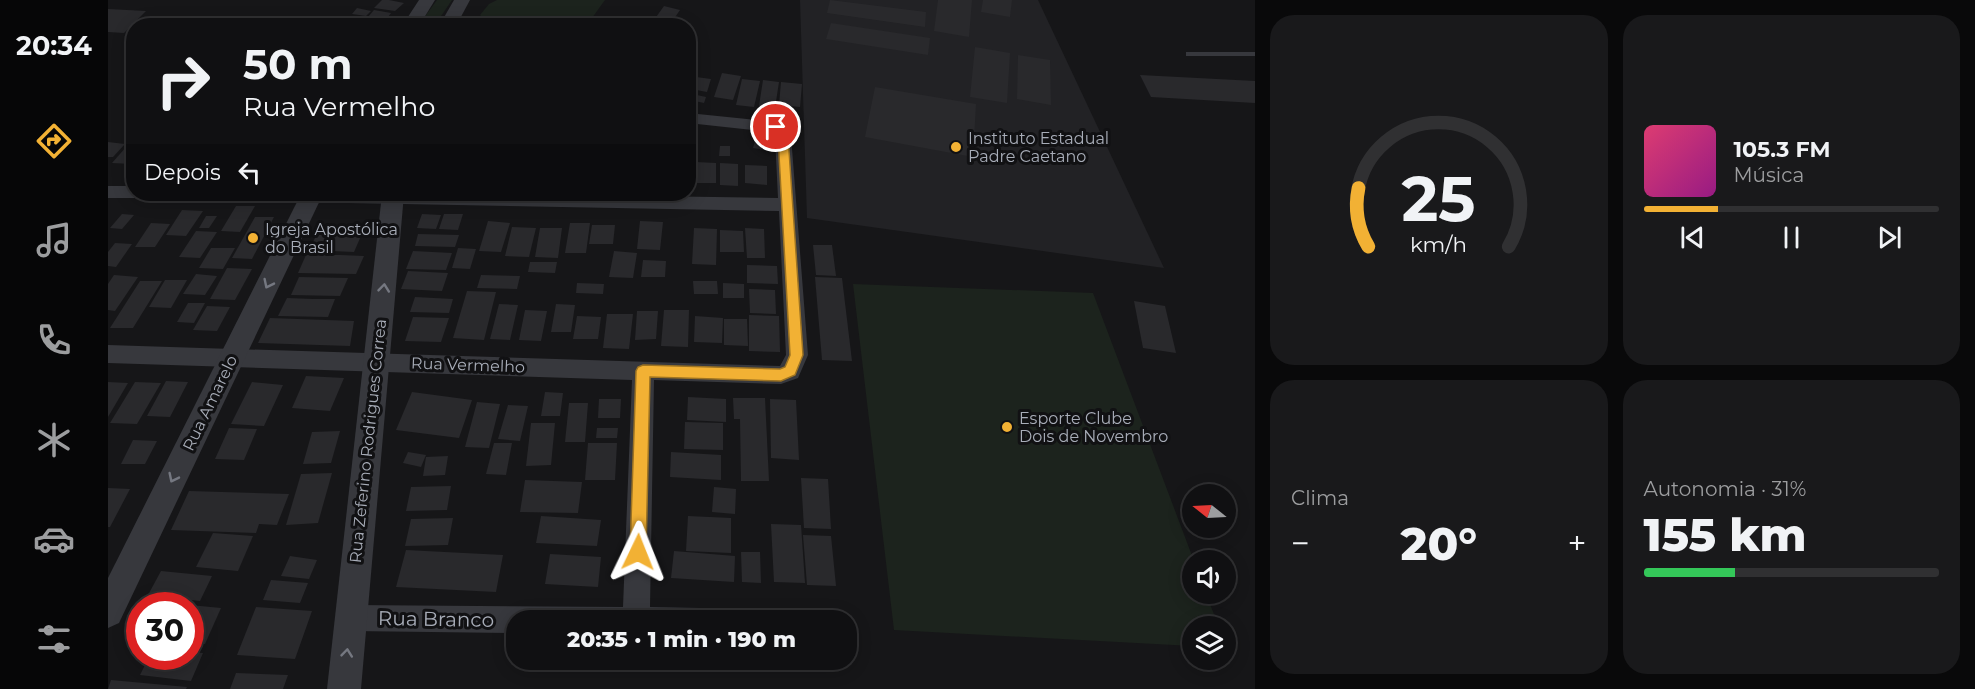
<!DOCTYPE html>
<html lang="pt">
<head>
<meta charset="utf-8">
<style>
	:root { --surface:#101012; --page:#19191b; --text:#f1f3f6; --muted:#9c9d9f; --line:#303032; --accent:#f2b134 }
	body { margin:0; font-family:Montserrat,sans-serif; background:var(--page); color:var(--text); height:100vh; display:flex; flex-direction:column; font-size:22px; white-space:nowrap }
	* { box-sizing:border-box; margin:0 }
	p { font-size:20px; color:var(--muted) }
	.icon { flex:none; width:33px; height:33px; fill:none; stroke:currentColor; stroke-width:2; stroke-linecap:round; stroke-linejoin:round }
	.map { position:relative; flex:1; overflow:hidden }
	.details { display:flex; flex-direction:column; gap:15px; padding:15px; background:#09090a; width:720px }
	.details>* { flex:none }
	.guide { position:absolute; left:18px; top:18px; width:570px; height:183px; border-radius:24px; box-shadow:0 3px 15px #0003,0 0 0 2px var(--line); background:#101012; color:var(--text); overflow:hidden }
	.needle { width:39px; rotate:288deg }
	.buttons { position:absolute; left:1074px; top:484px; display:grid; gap:12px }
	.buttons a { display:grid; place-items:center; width:54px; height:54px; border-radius:50%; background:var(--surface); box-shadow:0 3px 15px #0003,0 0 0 2px var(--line); font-size:30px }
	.speed { position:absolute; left:18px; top:592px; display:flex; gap:12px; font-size:30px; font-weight:700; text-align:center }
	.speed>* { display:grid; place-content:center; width:78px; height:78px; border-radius:50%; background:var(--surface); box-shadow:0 3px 15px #0003,0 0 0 2px var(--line); line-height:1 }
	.speed .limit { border:9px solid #d22; background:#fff; color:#111 }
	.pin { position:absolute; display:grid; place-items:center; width:51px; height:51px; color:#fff; margin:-26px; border:3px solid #fff; border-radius:50%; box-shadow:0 2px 6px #0007 }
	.me { position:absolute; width:66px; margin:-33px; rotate:2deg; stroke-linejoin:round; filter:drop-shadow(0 0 4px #0008) }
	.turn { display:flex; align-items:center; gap:21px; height:126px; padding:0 18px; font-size:27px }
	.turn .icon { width:78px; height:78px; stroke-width:2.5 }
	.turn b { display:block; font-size:42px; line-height:51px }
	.then { display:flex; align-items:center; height:57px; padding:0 18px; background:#0003; gap:12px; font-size:22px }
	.big { font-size:45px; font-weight:800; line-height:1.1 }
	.details .tile { flex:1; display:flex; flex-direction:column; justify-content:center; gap:9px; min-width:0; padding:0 21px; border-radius:24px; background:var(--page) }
	.details .dial { align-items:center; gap:0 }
	.dial svg { height:156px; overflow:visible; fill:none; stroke:var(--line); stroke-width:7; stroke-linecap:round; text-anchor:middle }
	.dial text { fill:var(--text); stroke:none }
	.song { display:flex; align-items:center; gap:18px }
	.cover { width:72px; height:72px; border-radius:9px; background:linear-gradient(135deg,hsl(340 70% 55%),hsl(310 70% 35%)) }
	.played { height:6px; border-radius:3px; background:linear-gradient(90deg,var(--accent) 25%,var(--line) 25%) }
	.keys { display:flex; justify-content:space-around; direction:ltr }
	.heat { display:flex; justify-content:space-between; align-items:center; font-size:33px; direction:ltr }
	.charge { height:9px; border-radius:4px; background:linear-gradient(90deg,#34c759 31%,var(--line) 0) }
	.details .tiles { flex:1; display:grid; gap:15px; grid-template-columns:repeat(2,1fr) }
	.trip { position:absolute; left:398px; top:610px; width:351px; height:60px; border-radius:24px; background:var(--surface); box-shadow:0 3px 15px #0003,0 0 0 2px var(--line); font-weight:800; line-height:60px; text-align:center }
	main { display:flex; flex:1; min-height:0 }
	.dock { display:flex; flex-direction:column; width:108px; justify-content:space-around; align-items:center; background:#060607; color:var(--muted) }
	.dock .icon { width:42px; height:42px }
	.dock .active { color:var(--accent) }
	.dock b { font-size:27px; color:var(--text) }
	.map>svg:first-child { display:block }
	.built { fill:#222225 }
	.green { fill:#1c231d }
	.building { fill:#29292c }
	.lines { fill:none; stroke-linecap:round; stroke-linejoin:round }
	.service { fill:#37383d; fill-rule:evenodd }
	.minor { fill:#37383d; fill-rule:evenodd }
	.tertiary { fill:#37383d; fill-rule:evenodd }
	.oneway { stroke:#757881 }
	.route { fill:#f2b134; stroke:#9d7322; stroke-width:1.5 }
	.poi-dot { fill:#f2b134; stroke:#111113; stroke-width:2 }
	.labels { text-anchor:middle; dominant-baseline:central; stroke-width:6; stroke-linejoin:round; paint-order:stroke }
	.poi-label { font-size:16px; fill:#a8adb8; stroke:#111113; text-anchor:start }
	.street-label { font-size:16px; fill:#a8adb8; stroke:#111113 }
	.near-street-label { font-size:20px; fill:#a8adb8; stroke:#111113 }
</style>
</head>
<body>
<main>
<nav class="dock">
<b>20:34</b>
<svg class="icon active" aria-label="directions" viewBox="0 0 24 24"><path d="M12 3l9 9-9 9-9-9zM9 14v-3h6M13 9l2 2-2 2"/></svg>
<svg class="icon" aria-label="music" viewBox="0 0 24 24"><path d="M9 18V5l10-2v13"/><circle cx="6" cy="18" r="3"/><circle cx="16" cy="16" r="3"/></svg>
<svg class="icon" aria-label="phone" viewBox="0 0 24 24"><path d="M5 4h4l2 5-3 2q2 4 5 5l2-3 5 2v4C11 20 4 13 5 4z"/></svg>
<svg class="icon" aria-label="climate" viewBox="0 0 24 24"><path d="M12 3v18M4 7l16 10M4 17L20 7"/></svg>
<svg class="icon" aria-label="car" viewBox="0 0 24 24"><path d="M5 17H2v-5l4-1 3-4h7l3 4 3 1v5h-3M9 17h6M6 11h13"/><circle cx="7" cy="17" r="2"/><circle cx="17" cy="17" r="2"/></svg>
<svg class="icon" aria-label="filters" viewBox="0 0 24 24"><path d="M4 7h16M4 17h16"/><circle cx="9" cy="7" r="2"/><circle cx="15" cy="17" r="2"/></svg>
</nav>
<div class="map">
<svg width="1147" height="689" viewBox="0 0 1147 689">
	<rect width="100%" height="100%" fill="#161618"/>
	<!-- built -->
	<polygon class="built" points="692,0 930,0 1056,268 699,218"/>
	<!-- green -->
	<g class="green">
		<polygon points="329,0 344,0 327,25 310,26"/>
		<polygon points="389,0 497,0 479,25 382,25 372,15 381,4"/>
		<polygon points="745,284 985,293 1086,561 1084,594 1098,594 1111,627 1084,627 1084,646 786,630"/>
	</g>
	<!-- building -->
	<g class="building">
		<polygon points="274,0 281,0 296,3 287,11 266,8"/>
		<polygon points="722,0 818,12 817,27 719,13"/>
		<polygon points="830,0 864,0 861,37 826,31"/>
		<polygon points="875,0 904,0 902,17 873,12"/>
		<polygon points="556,6 572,10 563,23 546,20"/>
		<polygon points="249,8 263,11 258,16 244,14"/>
		<polygon points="0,9 38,11 16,33 0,32"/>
		<polygon points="266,10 283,13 278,20 260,17"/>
		<polygon points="224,16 258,18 253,26 218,26"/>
		<polygon points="723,23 822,38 820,55 718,39"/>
		<polygon points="867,47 902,53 899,103 862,97"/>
		<polygon points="910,55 942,60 943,105 909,99"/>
		<polygon points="614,73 633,76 625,100 606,97"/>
		<polygon points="1032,75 1147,81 1147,103 1043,97"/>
		<polygon points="588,77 603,79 599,92 583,89"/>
		<polygon points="634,79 652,81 646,107 628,105"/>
		<polygon points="655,80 671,82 667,108 651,106"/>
		<polygon points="673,82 694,84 692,107 671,105"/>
		<polygon points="767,87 868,104 865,157 757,137"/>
		<polygon points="584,94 598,97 596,103 582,100"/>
		<polygon points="26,138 24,164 4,163"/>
		<polygon points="647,141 666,145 664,151 645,148"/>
		<polygon points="0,142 17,144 5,157 0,157"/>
		<polygon points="580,146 586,147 585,162 580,162"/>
		<polygon points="612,146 622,146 622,156 611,156"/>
		<polygon points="588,162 608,163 608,183 587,183"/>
		<polygon points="612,163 630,164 630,186 612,185"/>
		<rect x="580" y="165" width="5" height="25"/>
		<polygon points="637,165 659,166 659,185 637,183"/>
		<polygon points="128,206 147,206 132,232 113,231"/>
		<polygon points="74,210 95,211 78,236 58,235"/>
		<polygon points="14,214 26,215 14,229 2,228"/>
		<polygon points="314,214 333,215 328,229 309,228"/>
		<polygon points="336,214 355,214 350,230 331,229"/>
		<polygon points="98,216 109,216 101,228 91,228"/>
		<polygon points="147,217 166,217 144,259 124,258"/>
		<polygon points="380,221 402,223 393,252 371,251"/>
		<polygon points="532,221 555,222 552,250 529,249"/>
		<polygon points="43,223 62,224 47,247 27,247"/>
		<polygon points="462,223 482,223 478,253 457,253"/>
		<polygon points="484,225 507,225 505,244 481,244"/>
		<polygon points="404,227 428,228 421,257 397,256"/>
		<polygon points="432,228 454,228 450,258 427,257"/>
		<polygon points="586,228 609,229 608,265 584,264"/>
		<polygon points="637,228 656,229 657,258 639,258"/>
		<polygon points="612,230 635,231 636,252 612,252"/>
		<polygon points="88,231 109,232 92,258 71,257"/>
		<polygon points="209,234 253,236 246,252 201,250"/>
		<polygon points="310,234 351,235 347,247 307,246"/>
		<polygon points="7,243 24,244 8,267 0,266 0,252"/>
		<polygon points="705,245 724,245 728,276 708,275"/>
		<polygon points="103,248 127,248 115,269 91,268"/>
		<polygon points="350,248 368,249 362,269 344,268"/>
		<polygon points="305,251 344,253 338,270 298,269"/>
		<polygon points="506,251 529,253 525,278 501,277"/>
		<polygon points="198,255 232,255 256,256 248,274 190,273"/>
		<polygon points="535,260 558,261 557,277 533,277"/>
		<polygon points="422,262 449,262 447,273 420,272"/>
		<polygon points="639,265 669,266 670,284 639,283"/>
		<polygon points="119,268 144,269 127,300 102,299"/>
		<polygon points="300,271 340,273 334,291 293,289"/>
		<polygon points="88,274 109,276 97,295 75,294"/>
		<polygon points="6,275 30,277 7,311 0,310 0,284"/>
		<polygon points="373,275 412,276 409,289 369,288"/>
		<polygon points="191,277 240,278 232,296 183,295"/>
		<polygon points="707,277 734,278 744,361 714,360"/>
		<polygon points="57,280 79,280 63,308 41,307"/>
		<polygon points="32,281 54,281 25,328 2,328"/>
		<polygon points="585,281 609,281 610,294 586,294"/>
		<polygon points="469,283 496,284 495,294 468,293"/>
		<polygon points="615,283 636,284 636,298 615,298"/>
		<polygon points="641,289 667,290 668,314 642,313"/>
		<polygon points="359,291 388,292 376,340 345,338"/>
		<polygon points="307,297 345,299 341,313 302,312"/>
		<polygon points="179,298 205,299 227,299 220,317 170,316"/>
		<polygon points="1026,301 1057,306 1068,353 1035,348"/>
		<polygon points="80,303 97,303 86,323 69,322"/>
		<polygon points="391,304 410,305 402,340 382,339"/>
		<polygon points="448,304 467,305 463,332 443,332"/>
		<polygon points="99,306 122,307 109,331 85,330"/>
		<polygon points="417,310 439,311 433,341 411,340"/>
		<polygon points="556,310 581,310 580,347 553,346"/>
		<polygon points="529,311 550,311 548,339 527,340"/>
		<polygon points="499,314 525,314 521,349 495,348"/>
		<polygon points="641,315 671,316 672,352 641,351"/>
		<polygon points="469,316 493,317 490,339 465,339"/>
		<polygon points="587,316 615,318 614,343 586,342"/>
		<polygon points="305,317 341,318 333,342 297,341"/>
		<polygon points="162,318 246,321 242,346 150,343"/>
		<polygon points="616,319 639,319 640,346 616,345"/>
		<polygon points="198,376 236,378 222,411 184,408"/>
		<polygon points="58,381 80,382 62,417 39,416"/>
		<polygon points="0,382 20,383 0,417"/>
		<polygon points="27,382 53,383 29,424 2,423"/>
		<polygon points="144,382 175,385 156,426 123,424"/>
		<polygon points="304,392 364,400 351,438 288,430"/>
		<polygon points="437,392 455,393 452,416 433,416"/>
		<polygon points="580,397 618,399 618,422 579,420"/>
		<polygon points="625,398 657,398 661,481 633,481 632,419 626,419"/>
		<polygon points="491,399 513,399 512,418 490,418"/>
		<polygon points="662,399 688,400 691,460 663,458"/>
		<polygon points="369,402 392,404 381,448 357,447"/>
		<polygon points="461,403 480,403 477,442 457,442"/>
		<polygon points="400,405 420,406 412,441 390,439"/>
		<polygon points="577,422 615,423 615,450 576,449"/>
		<polygon points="423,423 447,423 443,465 418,466"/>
		<polygon points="121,428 149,429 136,460 107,459"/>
		<polygon points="489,428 510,428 509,438 488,438"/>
		<polygon points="232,431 223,463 195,464 204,432"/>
		<polygon points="25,440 49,441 37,464 13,464"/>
		<polygon points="386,443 404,443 398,475 378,474"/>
		<polygon points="480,443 509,443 507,480 477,480"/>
		<polygon points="300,452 318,455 313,467 295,463"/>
		<polygon points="563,452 613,455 613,480 562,477"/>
		<polygon points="340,456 337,475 315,476 318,457"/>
		<polygon points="224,473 210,523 178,525 193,474"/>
		<polygon points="693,478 720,479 723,529 696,528"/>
		<polygon points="417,480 474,482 470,513 412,512"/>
		<polygon points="343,486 339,510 298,511 303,487"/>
		<polygon points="606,487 628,489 627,514 604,512"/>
		<polygon points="0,488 22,489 2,527 0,527"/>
		<polygon points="81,491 181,494 169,525 151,524 148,533 63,530"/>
		<polygon points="433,516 493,520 489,546 428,543"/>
		<polygon points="580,516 623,518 623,553 578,551"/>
		<polygon points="345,518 340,545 297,546 303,519"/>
		<polygon points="663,524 693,525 697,583 666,582"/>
		<polygon points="105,533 145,536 130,571 88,567"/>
		<polygon points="695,535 723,536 728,586 699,585"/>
		<polygon points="298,550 395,555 388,592 288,587"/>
		<polygon points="566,551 627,556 626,582 563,578"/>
		<polygon points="633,552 652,552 653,583 634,582"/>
		<polygon points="442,554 493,557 490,587 437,584"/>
		<polygon points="182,556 209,560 201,579 173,576"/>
		<polygon points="53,571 104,576 92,601 40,595"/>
		<polygon points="163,580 200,583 192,603 155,600"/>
		<polygon points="39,602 71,604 71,606 37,606"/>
		<polygon points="82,605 113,608 97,644 82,643"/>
		<polygon points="148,607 204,611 187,659 129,655"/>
		<polygon points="32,617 32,639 20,639"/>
		<polygon points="82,652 95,653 83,681 32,675 41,657 82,657"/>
		<polygon points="128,673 180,675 175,689 122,689"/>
		<polygon points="3,680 79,687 78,689 0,689"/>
	</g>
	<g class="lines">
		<!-- service -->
		<rect class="service" x="1078" y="52" width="69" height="4"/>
		<!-- minor -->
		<g class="minor">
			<polygon points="580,113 668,122 674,123 683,136 700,355 690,378 673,384 546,380 542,607 593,608 602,612 606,621 408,621 408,633 243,631 234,627 230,618 234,609 243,605 515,607 524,380 0,363 0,345 672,366 678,355 671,211 86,200 80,198 77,194 406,194 670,198 667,137 663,132 580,123"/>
			<polygon points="0,186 26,186 26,194 34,194 26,198 0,198"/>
		</g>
		<!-- tertiary -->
		<g class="tertiary">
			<polygon points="311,0 327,0 311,26 294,26"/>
			<polygon points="346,0 362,0 348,26 331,26"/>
			<polygon points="193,194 215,194 11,623 0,628 0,578"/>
			<polygon points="274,194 296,194 253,689 219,689"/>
		</g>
	</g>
	<!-- one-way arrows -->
	<defs><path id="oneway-chevron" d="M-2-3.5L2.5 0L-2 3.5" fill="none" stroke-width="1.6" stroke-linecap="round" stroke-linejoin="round" transform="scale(1.5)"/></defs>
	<g class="oneway">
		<use href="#oneway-chevron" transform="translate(160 284) rotate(116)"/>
		<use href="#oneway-chevron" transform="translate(276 288) rotate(-84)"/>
		<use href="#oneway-chevron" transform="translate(65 478) rotate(116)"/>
		<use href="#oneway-chevron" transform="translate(239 653) rotate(-84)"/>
	</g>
	<!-- route -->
	<polygon class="route" points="668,123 671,124 680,136 695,355 687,375 673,381 542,377 538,552 536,558 530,561 524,558 522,552 528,371 530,367 535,365 672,369 677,367 682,355 670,137 662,127"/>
	<!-- markers -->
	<g class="poi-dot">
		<circle cx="848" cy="147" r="6"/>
		<circle cx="145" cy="238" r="6"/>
		<circle cx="899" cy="427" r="6"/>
	</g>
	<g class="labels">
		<!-- poi labels -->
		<g class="poi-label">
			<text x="860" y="138">Instituto Estadual<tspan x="860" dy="18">Padre Caetano</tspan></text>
			<text x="157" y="229">Igreja Apostólica<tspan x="157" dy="18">do Brasil</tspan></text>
			<text x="911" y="418">Esporte Clube<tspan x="911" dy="18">Dois de Novembro</tspan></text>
		</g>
		<!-- street labels -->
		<g class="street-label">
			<text transform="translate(360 365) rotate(2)">Rua Vermelho</text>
			<text transform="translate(102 403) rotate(-64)">Rua Amarelo</text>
			<text transform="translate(260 441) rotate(-84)">Rua Zeferino Rodrigues Correa</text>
		</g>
		<!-- near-street labels -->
		<g class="near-street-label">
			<text transform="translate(328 619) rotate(1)">Rua Branco</text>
		</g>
	</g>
</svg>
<div class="buttons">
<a><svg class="needle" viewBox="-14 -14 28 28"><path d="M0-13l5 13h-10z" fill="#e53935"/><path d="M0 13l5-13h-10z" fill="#9c9d9f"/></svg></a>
<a><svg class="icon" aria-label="sound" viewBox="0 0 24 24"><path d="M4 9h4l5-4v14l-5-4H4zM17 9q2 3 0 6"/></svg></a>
<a><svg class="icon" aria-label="layers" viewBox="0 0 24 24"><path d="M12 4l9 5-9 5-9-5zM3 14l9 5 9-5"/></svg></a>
</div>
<div class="speed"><div class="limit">30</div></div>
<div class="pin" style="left:668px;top:127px;background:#d93025"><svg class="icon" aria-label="arrive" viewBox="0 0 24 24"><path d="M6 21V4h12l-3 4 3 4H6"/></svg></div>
<svg class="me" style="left:530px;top:552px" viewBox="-20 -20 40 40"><path d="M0-17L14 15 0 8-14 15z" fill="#f2b134" stroke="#fff" stroke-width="4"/></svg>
<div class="trip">20:35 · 1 min · 190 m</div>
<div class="guide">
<div class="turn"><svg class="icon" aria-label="right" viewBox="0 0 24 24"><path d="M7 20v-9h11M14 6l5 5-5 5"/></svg><div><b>50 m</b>Rua Vermelho</div></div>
<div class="then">Depois<svg class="icon" aria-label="left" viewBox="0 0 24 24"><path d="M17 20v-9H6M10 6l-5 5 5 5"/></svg></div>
</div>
</div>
<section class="details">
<div class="tiles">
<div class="tile dial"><svg viewBox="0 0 100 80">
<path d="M14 69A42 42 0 1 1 86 69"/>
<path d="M14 69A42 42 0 0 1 9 39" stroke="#f2b134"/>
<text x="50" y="56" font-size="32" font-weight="700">25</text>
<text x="50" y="72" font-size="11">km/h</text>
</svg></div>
<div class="tile">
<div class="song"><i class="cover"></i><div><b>105.3 FM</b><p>Música</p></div></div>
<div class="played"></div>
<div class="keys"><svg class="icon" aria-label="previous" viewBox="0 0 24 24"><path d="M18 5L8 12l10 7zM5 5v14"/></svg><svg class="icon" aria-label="pause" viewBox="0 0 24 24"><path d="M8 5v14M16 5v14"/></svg><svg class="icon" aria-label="next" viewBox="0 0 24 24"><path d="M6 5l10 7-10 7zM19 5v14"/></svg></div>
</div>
<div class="tile"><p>Clima</p>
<div class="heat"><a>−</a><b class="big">20°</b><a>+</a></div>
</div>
<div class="tile"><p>Autonomia · 31%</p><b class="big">155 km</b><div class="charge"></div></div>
</div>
</section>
</main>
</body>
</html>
